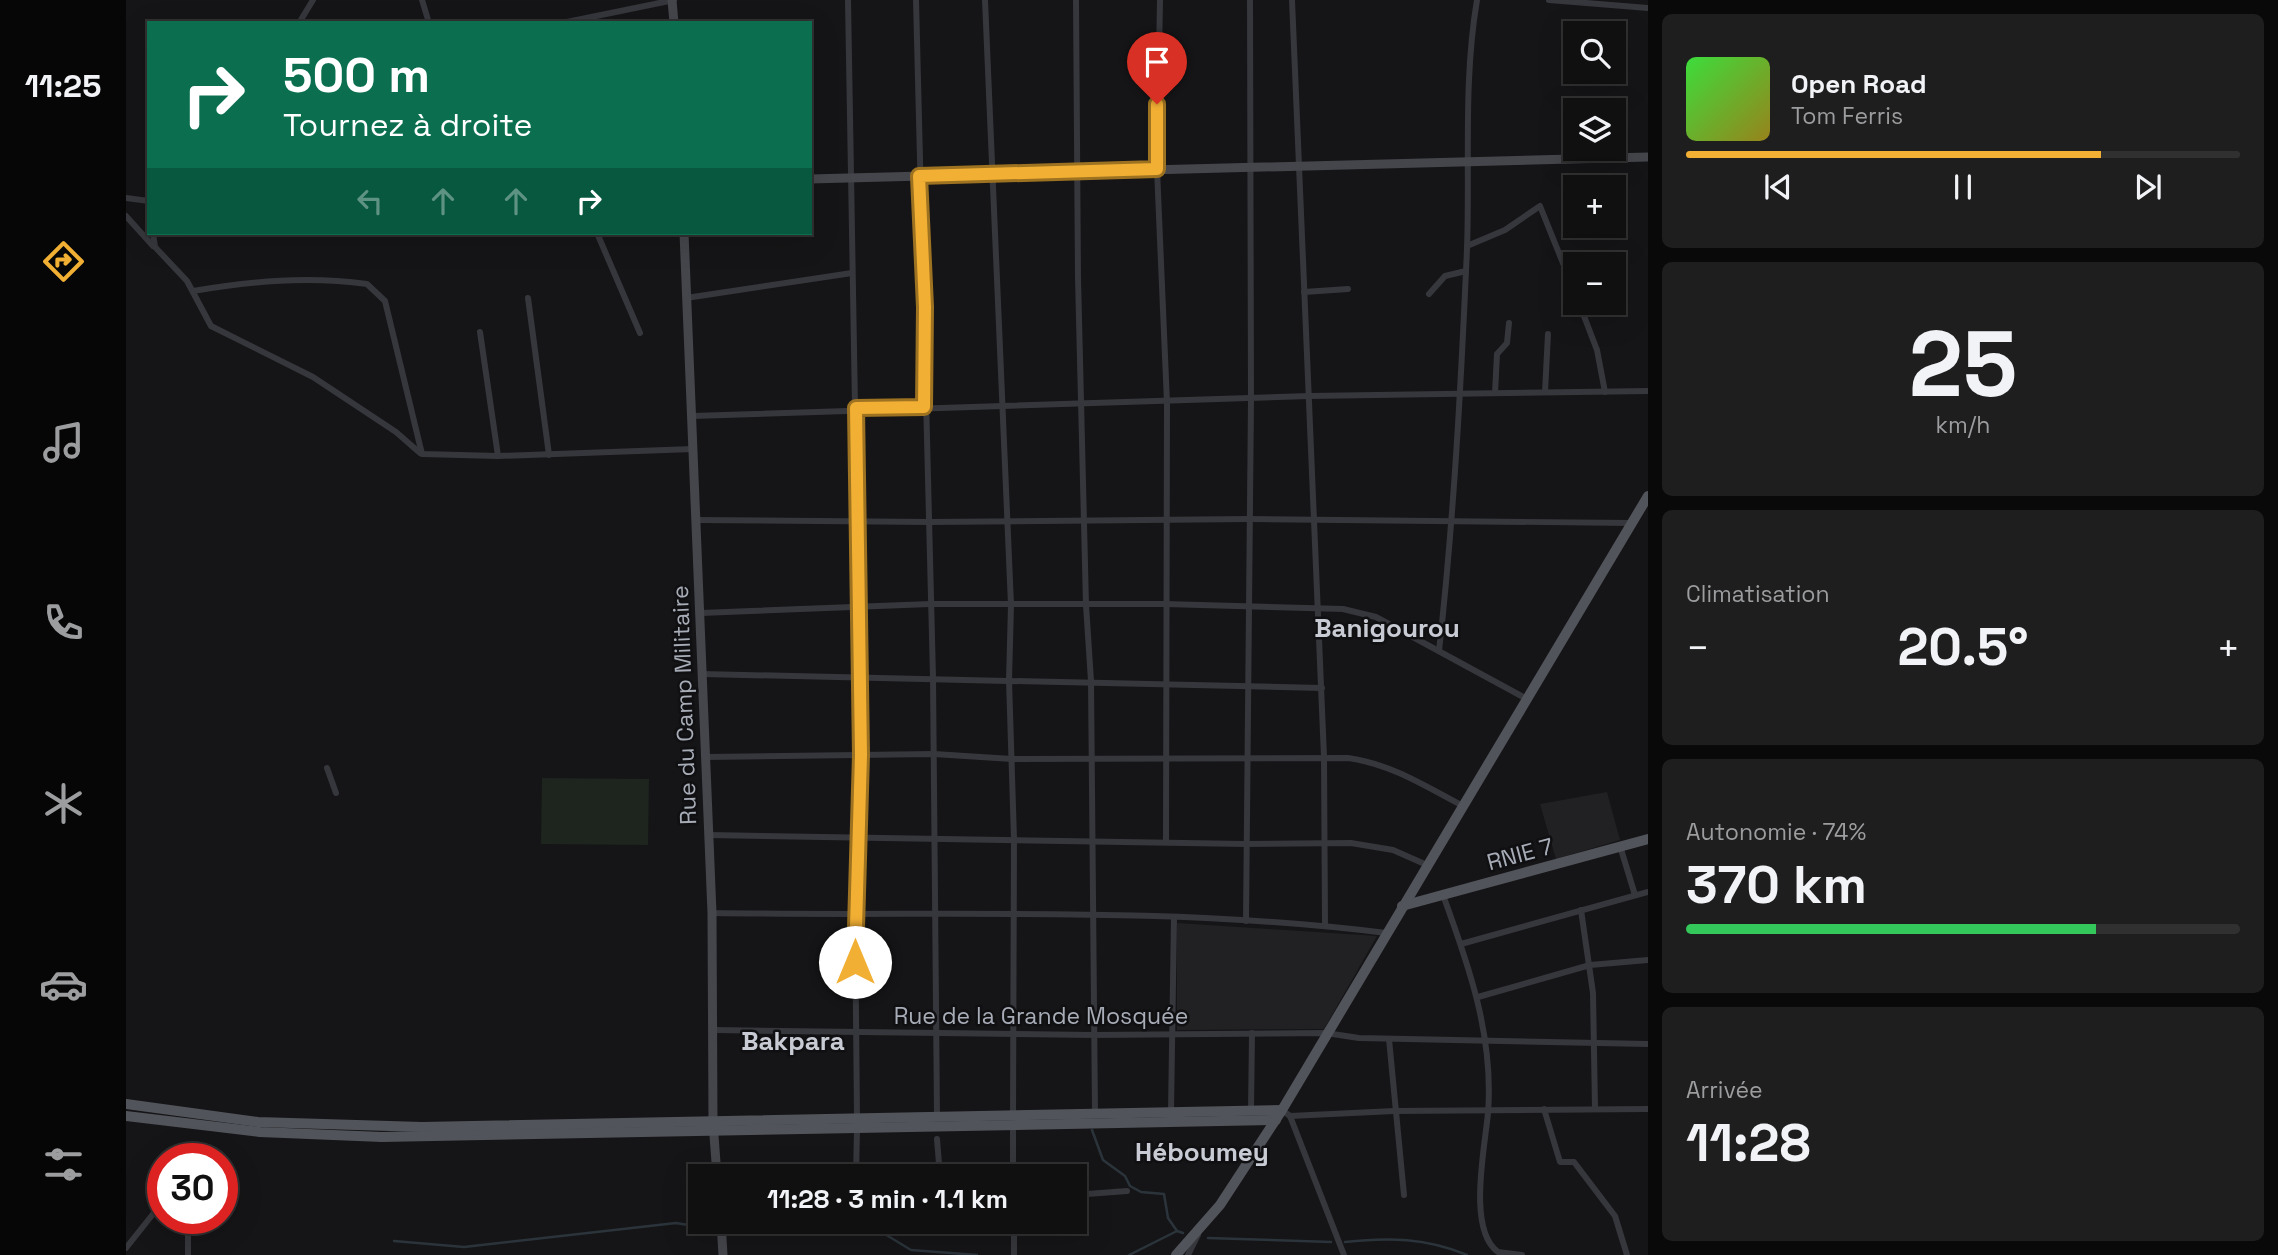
<!DOCTYPE html>
<html lang="fr">
<head>
<meta charset="utf-8">
<style>
	:root { --surface:#101011; --page:#1e1e1f; --text:#f1f3f6; --muted:#9c9d9f; --line:#303031; --accent:#f1af33 }
	body { margin:0; font-family:"Space Grotesk",sans-serif; background:var(--page); color:var(--text); height:100vh; display:flex; flex-direction:column; font-size:26px; white-space:nowrap }
	* { box-sizing:border-box; margin:0 }
	p { font-size:23px; color:var(--muted) }
	.icon { flex:none; width:38px; height:38px; fill:none; stroke:currentColor; stroke-width:2; stroke-linecap:round; stroke-linejoin:round }
	.map { position:relative; flex:1; overflow:hidden }
	.panel { display:flex; flex-direction:column; gap:14px; padding:14px; background:#090909; width:630px }
	.panel>* { flex:none }
	.hud { position:absolute; left:21px; top:21px; width:665px; height:214px; border-radius:0px; box-shadow:0 7px 28px #0002,0 0 0 2px var(--line); background:#0b6e4f; color:#fff; overflow:hidden }
	.controls { position:absolute; left:1437px; top:21px; display:grid; gap:14px }
	.controls a { display:grid; place-items:center; width:63px; height:63px; border-radius:0px; background:var(--surface); box-shadow:0 7px 28px #0002,0 0 0 2px var(--line); font-size:35px }
	.speed { position:absolute; left:21px; top:1143px; display:flex; gap:14px; font-size:35px; font-weight:700; text-align:center }
	.speed>* { display:grid; place-content:center; width:91px; height:91px; border-radius:50%; background:var(--surface); box-shadow:0 7px 28px #0002,0 0 0 2px var(--line); line-height:1 }
	.speed .limit { border:10px solid #d22; background:#fff; color:#111 }
	.pin { position:absolute; display:grid; place-items:center; width:60px; height:60px; color:#fff; margin:-72px -30px; border-radius:50% 50% 50% 0; rotate:-45deg; box-shadow:0 0 7px #0007 }
	.pin .icon { rotate:45deg }
	.me { position:absolute; width:77px; margin:-38px; rotate:0deg; stroke-linejoin:round; filter:drop-shadow(0 0 5px #0008) }
	.turn { display:flex; align-items:center; gap:24px; height:147px; padding:0 21px; font-size:32px }
	.turn .icon { width:91px; height:91px; stroke-width:2.5 }
	.turn b { display:block; font-size:49px; line-height:60px }
	.lanes { display:flex; align-items:center; height:66px; padding:0 21px; background:#0003; justify-content:center; gap:35px; direction:ltr }
	.lanes .off { opacity:.35 }
	.big { font-size:52px; font-weight:700; line-height:1.1 }
	.panel .tile { flex:1; display:flex; flex-direction:column; justify-content:center; gap:10px; min-width:0; padding:0 24px; border-radius:10px; background:var(--page) }
	.panel .dial { align-items:center; gap:0 }
	.dial b { font-size:91px; line-height:1 }
	.song { display:flex; align-items:center; gap:21px }
	.cover { width:84px; height:84px; border-radius:10px; background:linear-gradient(135deg,hsl(120 70% 55%),hsl(50 70% 35%)) }
	.played { height:7px; border-radius:4px; background:linear-gradient(90deg,var(--accent) 75%,var(--line) 75%) }
	.keys { display:flex; justify-content:space-around; direction:ltr }
	.heat { display:flex; justify-content:space-between; align-items:center; font-size:38px; direction:ltr }
	.charge { height:10px; border-radius:5px; background:linear-gradient(90deg,#34c759 74%,var(--line) 0) }
	.trip { position:absolute; left:562px; top:1164px; width:399px; height:70px; border-radius:0px; background:var(--surface); box-shadow:0 7px 28px #0002,0 0 0 2px var(--line); font-weight:700; line-height:70px; text-align:center }
	main { display:flex; flex:1; min-height:0 }
	.tab-bar { display:flex; flex-direction:column; width:126px; justify-content:space-around; align-items:center; background:#060607; color:var(--muted) }
	.tab-bar .icon { width:49px; height:49px }
	.tab-bar .active { color:var(--accent) }
	.tab-bar b { font-size:32px; color:var(--text) }
	.map>svg:first-child { display:block }
	.built { fill:#212124 }
	.green { fill:#1d251e }
	.lines { fill:none; stroke-linecap:round; stroke-linejoin:round }
	.stream { stroke:#2b343b; stroke-width:2.5 }
	.street { stroke:#36373c; stroke-width:6 }
	.secondary { stroke:#44464c; stroke-width:9 }
	.primary { stroke:#52545b; stroke-width:10 }
	.route-casing { stroke:#9d7221; stroke-width:18 }
	.route { stroke:#f1af33; stroke-width:12 }
	.labels { text-anchor:middle; dominant-baseline:central; stroke-width:5; stroke-linejoin:round; paint-order:stroke }
	.street-label { font-size:23px; fill:#a7acb7; stroke:#101012 }
	.quarter-label { font-size:26px; font-weight:bold; fill:#c8cbd3; stroke:#101012 }
</style>
</head>
<body>
<main>
<nav class="tab-bar">
<b>11:25</b>
<svg class="icon active" aria-label="directions" viewBox="0 0 24 24"><path d="M12 3l9 9-9 9-9-9zM9 14v-3h6M13 9l2 2-2 2"/></svg>
<svg class="icon" aria-label="music" viewBox="0 0 24 24"><path d="M9 18V5l10-2v13"/><circle cx="6" cy="18" r="3"/><circle cx="16" cy="16" r="3"/></svg>
<svg class="icon" aria-label="phone" viewBox="0 0 24 24"><path d="M5 4h4l2 5-3 2q2 4 5 5l2-3 5 2v4C11 20 4 13 5 4z"/></svg>
<svg class="icon" aria-label="climate" viewBox="0 0 24 24"><path d="M12 3v18M4 7l16 10M4 17L20 7"/></svg>
<svg class="icon" aria-label="car" viewBox="0 0 24 24"><path d="M5 17H2v-5l4-1 3-4h7l3 4 3 1v5h-3M9 17h6M6 11h13"/><circle cx="7" cy="17" r="2"/><circle cx="17" cy="17" r="2"/></svg>
<svg class="icon" aria-label="filters" viewBox="0 0 24 24"><path d="M4 7h16M4 17h16"/><circle cx="9" cy="7" r="2"/><circle cx="15" cy="17" r="2"/></svg>
</nav>
<div class="map">
<svg width="1522" height="1255" viewBox="0 0 1522 1255">
	<rect width="100%" height="100%" fill="#151517"/>
	<!-- built -->
	<g class="built">
		<polygon points="1481,792 1494,840 1430,859 1414,804"/>
		<polygon points="1051,923 1251,936 1198,1029 1051,1030"/>
	</g>
	<!-- green -->
	<polygon class="green" points="416,778 523,779 522,845 415,844"/>
	<g class="lines">
		<!-- stream -->
		<g class="stream">
			<polyline points="966,1130 977,1160 999,1176 1004,1186 1015,1192 1038,1194 1042,1218 1051,1231"/>
			<polyline points="739,1222 785,1250 851,1255"/>
			<polyline points="601,1229 637,1222"/>
			<polyline points="1082,1238 1205,1242"/>
			<polyline points="268,1241 338,1247 550,1223 587,1229"/>
			<path d="M1219,1242C1262,1237 1301,1238 1341,1255"/>
			<polyline points="1003,1255 1051,1231 1057,1233"/>
		</g>
		<!-- street -->
		<g class="street">
			<polyline points="296,0 303,23"/>
			<polyline points="722,0 735,755 729,915 731,1116"/>
			<polyline points="790,0 807,677 811,1116"/>
			<polyline points="859,0 885,605 883,680 888,839 887,1115"/>
			<polyline points="950,0 952,278 960,605 965,681 969,1114"/>
			<polyline points="1034,0 1031,169 1041,403 1040,841"/>
			<polyline points="1166,0 1198,757 1199,925"/>
			<polyline points="1423,0 1522,8"/>
			<polyline points="173,23 187,0"/>
			<polyline points="436,23 548,0"/>
			<polyline points="0,198 23,201"/>
			<polyline points="0,216 27,246"/>
			<polyline points="27,233 29,247 61,281 85,326 187,377 270,432 294,453"/>
			<polyline points="471,233 514,333"/>
			<polyline points="1341,246 1379,230 1414,206 1449,293"/>
			<path d="M67,291C126,281 182,276 241,284L259,301L296,454L372,456L567,449"/>
			<polyline points="1178,292 1222,289"/>
			<polyline points="1303,294 1319,276 1340,271"/>
			<polyline points="402,298 423,455"/>
			<polyline points="560,298 726,273"/>
			<polyline points="1453,303 1471,350 1479,392"/>
			<polyline points="354,332 372,456"/>
			<polyline points="1419,392 1422,334"/>
			<polyline points="1369,393 1371,354 1381,343 1383,323"/>
			<polyline points="566,416 1183,396 1522,391"/>
			<polyline points="570,520 804,522 1122,519 1506,523"/>
			<polyline points="575,613 804,604 1039,604 1217,609 1250,617 1401,699"/>
			<path d="M1313,651C1328,517 1335,384 1341,249C1344,166 1337,82 1351,0"/>
			<polyline points="576,674 1196,688"/>
			<path d="M579,757L808,754L886,759L1222,758C1265,764 1299,786 1337,806"/>
			<polyline points="201,768 210,793"/>
			<polyline points="582,835 1119,844 1225,843 1267,850 1301,865"/>
			<polyline points="1494,846 1509,895"/>
			<path d="M1317,895C1343,966 1368,1037 1362,1113C1359,1147 1341,1230 1372,1252L1396,1255"/>
			<polyline points="1455,910 1467,993 1469,1108"/>
			<path d="M586,913C810,917 1037,905 1260,933"/>
			<polyline points="1120,921 1125,400 1124,0"/>
			<polyline points="1335,944 1522,892"/>
			<polyline points="1352,997 1464,965 1522,960"/>
			<polyline points="588,1030 967,1035 1200,1033 1233,1038 1522,1044"/>
			<polyline points="1263,1039 1278,1195"/>
			<polyline points="1418,1109 1434,1162 1448,1162 1489,1216 1501,1255"/>
			<polyline points="1125,1110 1126,1033"/>
			<polyline points="1156,1110 1164,1116 1268,1111 1522,1109"/>
			<polyline points="1045,1111 1048,918"/>
			<polyline points="1164,1116 1218,1255"/>
			<polyline points="887,1127 887,1176"/>
			<polyline points="811,1139 814,1176"/>
			<polyline points="69,1158 70,1152"/>
			<polyline points="730,1176 731,1130"/>
			<polyline points="948,1195 1001,1191"/>
			<polyline points="62,1218 62,1255"/>
			<polyline points="888,1222 888,1255"/>
			<polyline points="0,1248 27,1214 37,1209"/>
			<polyline points="1062,1255 1072,1235"/>
		</g>
		<!-- secondary -->
		<g class="secondary">
			<polyline points="546,0 548,23"/>
			<polyline points="684,179 1522,157"/>
			<polyline points="558,233 586,913 587,1122 591,1176"/>
			<polyline points="595,1222 597,1255"/>
		</g>
		<!-- primary -->
		<g class="primary">
			<polyline points="1276,906 1522,839"/>
			<polyline points="0,1104 132,1122 296,1127 1156,1110"/>
			<polyline points="0,1116 134,1132 256,1137 1150,1120"/>
			<polyline points="1050,1255 1094,1205 1156,1110 1522,496"/>
		</g>
	</g>
	<g class="lines">
		<!-- route casing -->
		<g class="route-casing">
			<polyline id="route" points="729,962 735,755 730,408 798,407 799,307 793,176 1031,169 1031,104"/>
		</g>
		<!-- route -->
		<use href="#route" class="route"/>
	</g>
	<g class="labels">
		<!-- street labels -->
		<g class="street-label">
			<text transform="translate(558 705) rotate(-92)">Rue du Camp Militaire</text>
			<text transform="translate(1394 854) rotate(-15)">RNIE 7</text>
			<text x="915" y="1016">Rue de la Grande Mosquée</text>
		</g>
		<!-- quarter labels -->
		<g class="quarter-label">
			<text x="1261" y="628">Banigourou</text>
			<text x="667" y="1041">Bakpara</text>
			<text x="1076" y="1152">Héboumey</text>
		</g>
	</g>
</svg>
<div class="controls">
<a><svg class="icon" aria-label="search" viewBox="0 0 24 24"><circle cx="10" cy="10" r="6"/><path d="M15 15l6 6"/></svg></a>
<a><svg class="icon" aria-label="layers" viewBox="0 0 24 24"><path d="M12 4l9 5-9 5-9-5zM3 14l9 5 9-5"/></svg></a>
<a>+</a>
<a>−</a>
</div>
<div class="speed"><div class="limit">30</div></div>
<div class="pin" style="left:1031px;top:104px;background:#d93025"><svg class="icon" aria-label="arrive" viewBox="0 0 24 24"><path d="M6 21V4h12l-3 4 3 4H6"/></svg></div>
<svg class="me" style="left:729px;top:962px" viewBox="-20 -20 40 40"><circle r="19" fill="#fff"/><path d="M0-13L10 11 0 6-10 11z" fill="#f1af33"/></svg>
<div class="trip">11:28 · 3 min · 1.1 km</div>
<div class="hud">
<div class="turn"><svg class="icon" aria-label="right" viewBox="0 0 24 24"><path d="M7 20v-9h11M14 6l5 5-5 5"/></svg><div><b>500 m</b>Tournez à droite</div></div>
<div class="lanes"><svg class="icon off" aria-label="left" viewBox="0 0 24 24"><path d="M17 20v-9H6M10 6l-5 5 5 5"/></svg><svg class="icon off" aria-label="ahead" viewBox="0 0 24 24"><path d="M12 20V5M6 11l6-6 6 6"/></svg><svg class="icon off" aria-label="ahead" viewBox="0 0 24 24"><path d="M12 20V5M6 11l6-6 6 6"/></svg><svg class="icon" aria-label="right" viewBox="0 0 24 24"><path d="M7 20v-9h11M14 6l5 5-5 5"/></svg></div>
</div>
</div>
<section class="panel">
<div class="tile">
<div class="song"><i class="cover"></i><div><b>Open Road</b><p>Tom Ferris</p></div></div>
<div class="played"></div>
<div class="keys"><svg class="icon" aria-label="previous" viewBox="0 0 24 24"><path d="M18 5L8 12l10 7zM5 5v14"/></svg><svg class="icon" aria-label="pause" viewBox="0 0 24 24"><path d="M8 5v14M16 5v14"/></svg><svg class="icon" aria-label="next" viewBox="0 0 24 24"><path d="M6 5l10 7-10 7zM19 5v14"/></svg></div>
</div>
<div class="tile dial"><b>25</b><p>km/h</p></div>
<div class="tile"><p>Climatisation</p>
<div class="heat"><a>−</a><b class="big">20.5°</b><a>+</a></div>
</div>
<div class="tile"><p>Autonomie · 74%</p><b class="big">370 km</b><div class="charge"></div></div>
<div class="tile"><p>Arrivée</p><b class="big">11:28</b></div>
</section>
</main>
</body>
</html>
